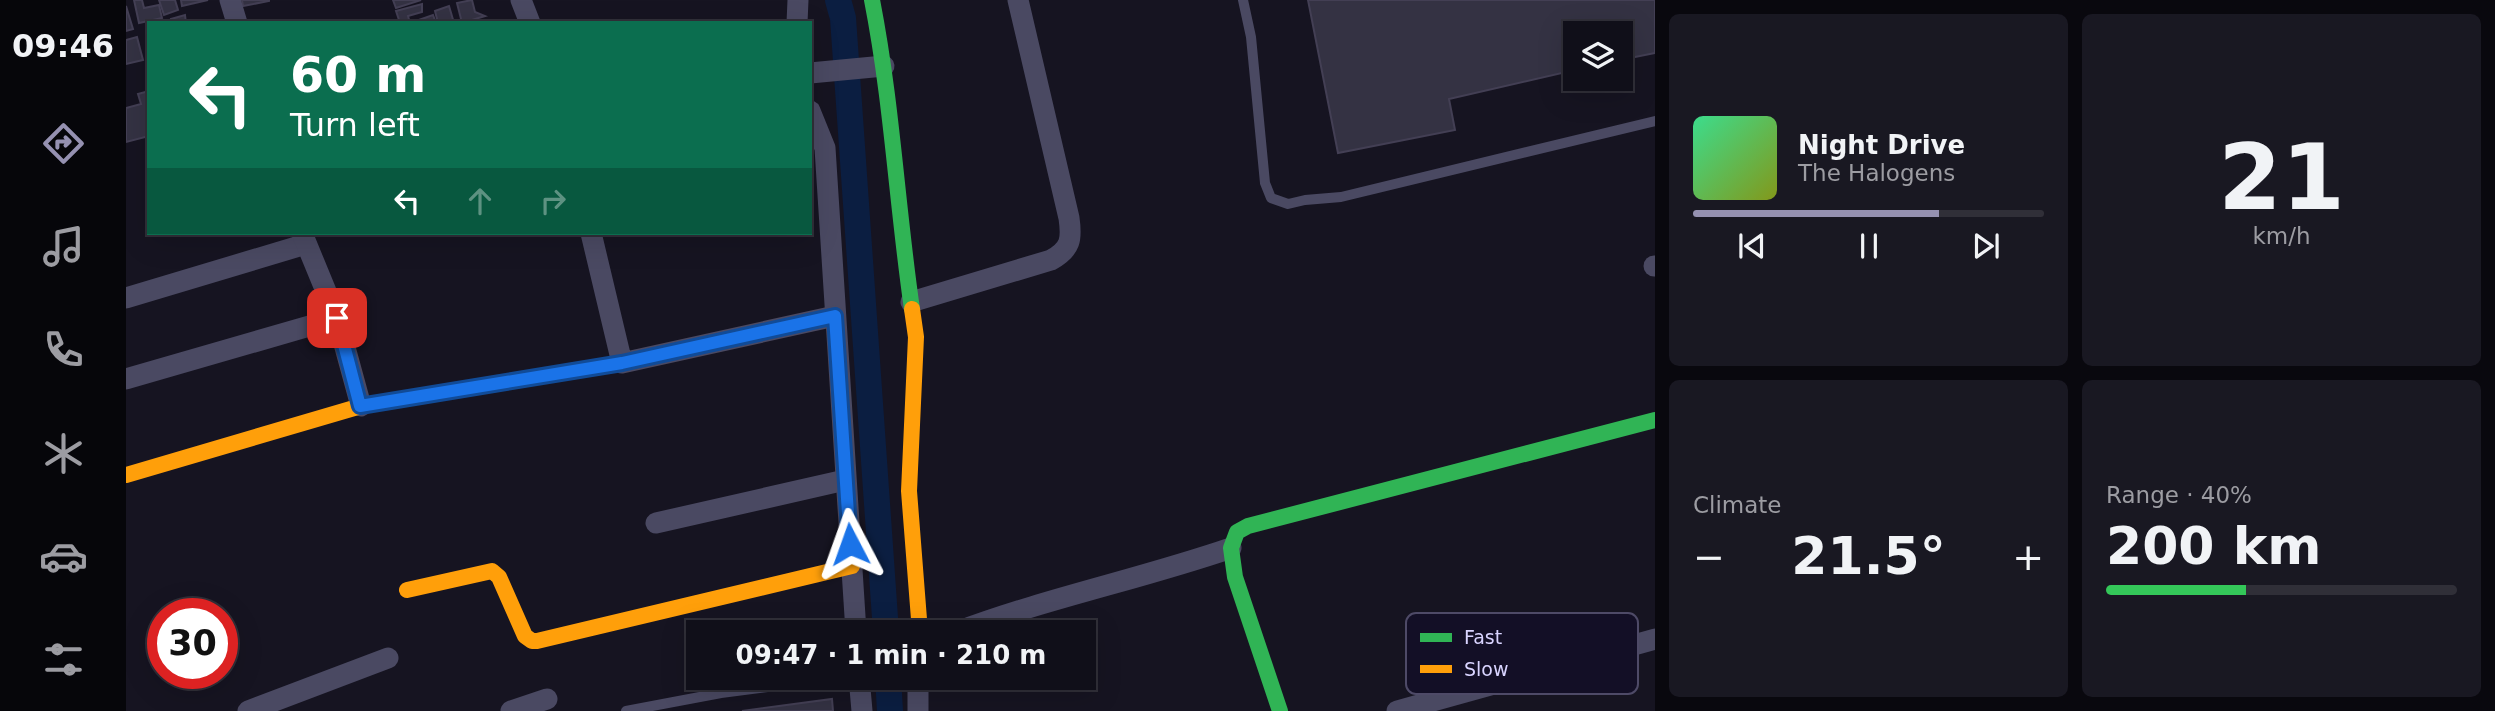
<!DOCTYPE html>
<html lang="en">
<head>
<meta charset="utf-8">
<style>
	:root { --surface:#100f19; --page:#191822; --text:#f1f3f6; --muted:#9c9ca2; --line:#302f38; --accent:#9591b1 }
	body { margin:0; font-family:"DejaVu Sans",sans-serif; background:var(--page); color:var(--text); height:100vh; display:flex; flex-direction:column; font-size:26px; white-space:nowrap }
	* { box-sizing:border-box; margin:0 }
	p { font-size:23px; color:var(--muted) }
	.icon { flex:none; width:38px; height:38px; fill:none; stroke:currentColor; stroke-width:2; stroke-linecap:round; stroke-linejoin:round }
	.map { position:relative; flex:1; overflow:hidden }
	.side { display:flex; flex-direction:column; gap:14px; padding:14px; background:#09080e; width:840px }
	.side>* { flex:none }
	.hud { position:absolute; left:21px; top:21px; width:665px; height:214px; border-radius:0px; box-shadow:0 7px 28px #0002,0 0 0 2px var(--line); background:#0b6e4f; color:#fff; overflow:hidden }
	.buttons { position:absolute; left:1437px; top:21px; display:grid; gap:14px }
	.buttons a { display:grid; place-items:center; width:70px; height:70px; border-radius:0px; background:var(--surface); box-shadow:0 7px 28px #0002,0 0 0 2px var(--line); font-size:35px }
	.speed { position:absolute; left:21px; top:598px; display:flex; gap:14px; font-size:35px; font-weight:700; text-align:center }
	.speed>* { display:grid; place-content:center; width:91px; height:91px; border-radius:50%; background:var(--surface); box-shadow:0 7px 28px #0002,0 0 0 2px var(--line); line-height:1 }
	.speed .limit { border:10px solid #d22; background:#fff; color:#111 }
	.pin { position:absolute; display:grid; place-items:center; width:60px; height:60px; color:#fff; margin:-30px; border-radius:14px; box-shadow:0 4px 10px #0006 }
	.me { position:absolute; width:77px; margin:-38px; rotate:356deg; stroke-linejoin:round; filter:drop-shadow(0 0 5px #0008) }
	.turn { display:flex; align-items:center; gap:24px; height:147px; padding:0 28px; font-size:32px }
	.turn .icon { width:91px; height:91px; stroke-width:2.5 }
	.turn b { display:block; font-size:49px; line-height:60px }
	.lanes { display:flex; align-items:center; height:66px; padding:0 28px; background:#0003; justify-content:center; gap:35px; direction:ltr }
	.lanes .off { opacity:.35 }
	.big { font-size:52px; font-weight:700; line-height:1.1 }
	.side .widget { flex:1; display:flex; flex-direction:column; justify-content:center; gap:10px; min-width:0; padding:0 24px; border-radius:10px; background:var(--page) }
	.side .dial { align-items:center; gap:0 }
	.dial b { font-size:91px; line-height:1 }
	.song { display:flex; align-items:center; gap:21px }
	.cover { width:84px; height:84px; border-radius:10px; background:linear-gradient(135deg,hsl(150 70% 55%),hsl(70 70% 35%)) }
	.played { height:7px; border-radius:4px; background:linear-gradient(90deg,var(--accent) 70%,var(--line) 70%) }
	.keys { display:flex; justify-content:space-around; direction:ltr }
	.heat { display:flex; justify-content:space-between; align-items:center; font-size:38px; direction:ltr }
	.charge { height:10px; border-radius:5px; background:linear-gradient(90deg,#34c759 40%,var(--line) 0) }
	.side .tiles { flex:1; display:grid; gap:14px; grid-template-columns:repeat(2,1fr) }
	.trip { position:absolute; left:560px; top:620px; width:410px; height:70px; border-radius:0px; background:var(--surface); box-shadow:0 7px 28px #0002,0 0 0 2px var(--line); font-weight:700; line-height:70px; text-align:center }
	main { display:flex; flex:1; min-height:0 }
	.menu { display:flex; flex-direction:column; width:126px; justify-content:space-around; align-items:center; background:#06060a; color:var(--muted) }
	.menu .icon { width:49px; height:49px }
	.menu .current { color:var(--accent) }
	.menu b { font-size:32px; color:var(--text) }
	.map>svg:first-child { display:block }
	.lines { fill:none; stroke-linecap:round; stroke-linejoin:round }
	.canal { stroke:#0b1e41; stroke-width:26 }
	.building { fill:#343243; stroke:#433f54; stroke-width:2 }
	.lane { stroke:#4a4962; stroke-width:10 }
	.street { stroke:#4a4962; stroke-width:21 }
	.fast { stroke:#30b455; stroke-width:16 }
	.slow { stroke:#ff9f0a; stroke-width:16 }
	.route-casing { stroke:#114b97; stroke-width:18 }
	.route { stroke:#1a73e8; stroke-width:12 }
	.key { fill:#130f26; stroke:#4e4a67; stroke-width:2 }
	.key-label { font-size:19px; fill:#d9d4ff }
</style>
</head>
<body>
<main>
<nav class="menu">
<b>09:46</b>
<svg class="icon current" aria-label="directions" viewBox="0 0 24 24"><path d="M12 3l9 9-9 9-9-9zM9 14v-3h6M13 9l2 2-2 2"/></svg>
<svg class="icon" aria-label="music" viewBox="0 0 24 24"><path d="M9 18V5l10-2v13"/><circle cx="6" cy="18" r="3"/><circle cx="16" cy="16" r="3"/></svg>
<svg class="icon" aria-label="phone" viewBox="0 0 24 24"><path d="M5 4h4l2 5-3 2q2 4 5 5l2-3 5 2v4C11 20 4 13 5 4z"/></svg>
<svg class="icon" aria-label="climate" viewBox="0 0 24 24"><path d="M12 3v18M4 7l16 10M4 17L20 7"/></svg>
<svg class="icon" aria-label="car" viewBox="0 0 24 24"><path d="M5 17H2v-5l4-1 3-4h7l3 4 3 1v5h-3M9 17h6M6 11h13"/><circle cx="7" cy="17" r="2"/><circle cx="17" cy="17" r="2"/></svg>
<svg class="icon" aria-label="filters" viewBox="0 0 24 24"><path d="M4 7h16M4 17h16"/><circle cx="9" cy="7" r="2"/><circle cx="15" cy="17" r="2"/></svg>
</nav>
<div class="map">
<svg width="1529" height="711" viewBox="0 0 1529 711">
	<rect width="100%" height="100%" fill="#161421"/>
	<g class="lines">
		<!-- canal -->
		<g class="canal">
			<polyline points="712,0 717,18 760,632"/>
			<polyline points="762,677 764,711"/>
		</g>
	</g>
	<!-- building -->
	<g class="building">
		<polygon points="8,0 16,0 18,8 33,5 36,18 13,23"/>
		<polygon points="33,0 49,0 52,10 38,15"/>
		<polygon points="55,0 82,0 56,6"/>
		<polygon points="116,0 143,0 143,1 117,6"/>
		<polygon points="267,0 295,0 270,8"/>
		<polygon points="346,0 349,12 359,16 336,23 331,3"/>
		<polygon points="1182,0 1529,0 1529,53 1494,60 1494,33 1449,33 1449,70 1323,99 1329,130 1212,153"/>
		<polygon points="296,4 296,12 282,16 284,23 274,23 270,11"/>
		<polygon points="0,6 7,29 0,31"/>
		<polygon points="323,6 328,23 312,23 309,11"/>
		<polygon points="59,15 60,23 46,23 45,19"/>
		<polygon points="307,15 310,23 288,23 287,22"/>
		<polygon points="11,37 17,60 0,64 0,40"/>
		<polygon points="23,91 23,136 0,142 0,108 15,104 12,94"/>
		<polygon points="706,699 707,711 616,711"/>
	</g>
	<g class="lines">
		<!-- lane -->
		<g class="lane">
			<polyline points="1117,0 1125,37 1139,183 1145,198 1162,204 1179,200 1215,197 1529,121"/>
			<polyline points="500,711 595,693 722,677"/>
		</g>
		<!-- street -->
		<g class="street">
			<polyline points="104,0 111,23"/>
			<polyline points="395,0 404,23"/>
			<polyline points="671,23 672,0"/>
			<polyline points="684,73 758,66"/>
			<polyline points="684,111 699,148 730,632"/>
			<polyline points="465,233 496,363 709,316"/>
			<polyline points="1528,266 1529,266"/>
			<polyline points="0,298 180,244"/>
			<path d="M785,302L925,260C945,249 946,239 943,218L892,0"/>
			<polyline points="211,318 235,406"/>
			<polyline points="0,379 211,318 176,233"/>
			<polyline points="530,523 719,480"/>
			<path d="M831,632C921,598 1015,579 1105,548"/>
			<polyline points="733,677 736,711"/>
			<polyline points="122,711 262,658"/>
			<polyline points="385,711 421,699"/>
			<polyline points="792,711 792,677"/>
			<polyline points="1271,711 1529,639"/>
		</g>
		<!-- fast -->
		<g class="fast">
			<path d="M746,0C766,102 771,206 786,309"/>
			<polyline points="277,399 496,363"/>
			<polyline points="1154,711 1109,577 1105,548 1111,532 1122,526 1529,420"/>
		</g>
		<!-- slow -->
		<g class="slow">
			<polyline points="786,309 790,337 783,491 794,632"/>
			<polyline points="0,475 235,406 277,399"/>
			<polyline points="281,590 366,571 373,577 399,636 406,641 411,641 726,566"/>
		</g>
	</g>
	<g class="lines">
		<!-- route casing -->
		<g class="route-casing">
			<polyline id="route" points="211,318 234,406 496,363 709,316 724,544"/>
		</g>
		<!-- route -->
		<use href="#route" class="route"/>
	</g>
	<!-- legend -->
	<rect x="1280" y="613" width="232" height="81" rx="10" class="key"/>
	<rect x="1294" y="633" width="32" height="9" fill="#30b455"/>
	<rect x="1294" y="665" width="32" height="8" fill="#ff9f0a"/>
	<g class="key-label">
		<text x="1338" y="644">Fast</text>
		<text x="1338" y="676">Slow</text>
	</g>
</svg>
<div class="buttons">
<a><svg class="icon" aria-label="layers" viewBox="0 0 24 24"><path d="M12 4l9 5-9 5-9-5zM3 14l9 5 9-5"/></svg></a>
</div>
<div class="speed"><div class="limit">30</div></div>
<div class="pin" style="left:211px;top:318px;background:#d93025"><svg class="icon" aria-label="arrive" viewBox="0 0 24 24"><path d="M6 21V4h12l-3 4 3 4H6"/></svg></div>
<svg class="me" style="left:724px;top:544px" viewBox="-20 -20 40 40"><path d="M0-17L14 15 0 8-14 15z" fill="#1a73e8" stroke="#fff" stroke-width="4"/></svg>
<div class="trip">09:47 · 1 min · 210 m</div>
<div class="hud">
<div class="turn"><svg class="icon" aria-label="left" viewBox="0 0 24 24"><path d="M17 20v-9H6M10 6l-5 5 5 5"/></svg><div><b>60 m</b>Turn left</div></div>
<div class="lanes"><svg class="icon" aria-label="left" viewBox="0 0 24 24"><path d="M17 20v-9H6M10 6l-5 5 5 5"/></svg><svg class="icon off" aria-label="ahead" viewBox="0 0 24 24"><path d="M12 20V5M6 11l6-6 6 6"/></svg><svg class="icon off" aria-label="right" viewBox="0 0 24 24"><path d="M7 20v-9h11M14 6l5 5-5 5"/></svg></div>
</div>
</div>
<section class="side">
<div class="tiles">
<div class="widget">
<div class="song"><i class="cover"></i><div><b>Night Drive</b><p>The Halogens</p></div></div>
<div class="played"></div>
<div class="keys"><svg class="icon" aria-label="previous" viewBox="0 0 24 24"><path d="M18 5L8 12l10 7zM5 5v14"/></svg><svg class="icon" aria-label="pause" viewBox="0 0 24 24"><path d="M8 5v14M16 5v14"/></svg><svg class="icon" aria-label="next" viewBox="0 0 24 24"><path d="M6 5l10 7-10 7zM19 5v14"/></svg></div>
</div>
<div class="widget dial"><b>21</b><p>km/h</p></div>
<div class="widget"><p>Climate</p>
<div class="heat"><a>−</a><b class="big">21.5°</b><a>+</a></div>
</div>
<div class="widget"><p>Range · 40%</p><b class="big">200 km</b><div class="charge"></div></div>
</div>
</section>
</main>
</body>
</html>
